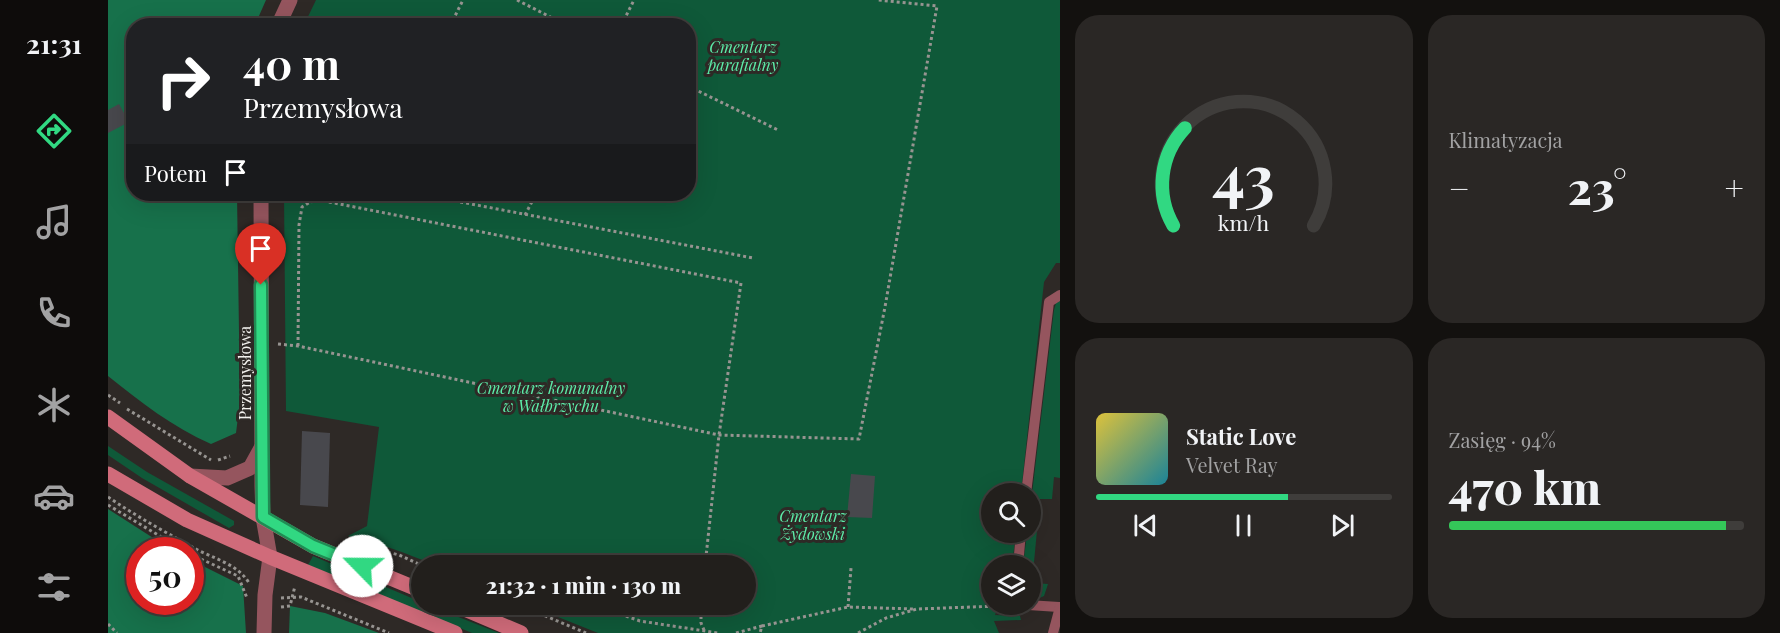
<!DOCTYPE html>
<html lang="pl">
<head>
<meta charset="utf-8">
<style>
	:root { --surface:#221f1c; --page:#2a2725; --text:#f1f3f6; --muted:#a2a2a3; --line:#3f3d3b; --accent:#31d882 }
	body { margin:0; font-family:"Playfair Display",serif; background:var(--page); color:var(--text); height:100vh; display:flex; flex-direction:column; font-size:22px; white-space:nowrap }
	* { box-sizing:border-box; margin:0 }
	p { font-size:20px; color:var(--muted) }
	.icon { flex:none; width:33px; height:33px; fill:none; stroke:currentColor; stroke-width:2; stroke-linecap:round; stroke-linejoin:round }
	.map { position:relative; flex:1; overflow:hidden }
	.side { display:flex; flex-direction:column; gap:15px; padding:15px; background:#13110f; width:720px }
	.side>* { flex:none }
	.hud { position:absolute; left:18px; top:18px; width:570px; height:183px; border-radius:24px; box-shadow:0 6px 24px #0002,0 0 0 2px var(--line); background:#202124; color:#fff; overflow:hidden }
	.tools { position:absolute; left:873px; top:483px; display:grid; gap:12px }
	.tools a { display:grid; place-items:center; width:60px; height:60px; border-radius:50%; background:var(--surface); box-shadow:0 6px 24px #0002,0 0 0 2px var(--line); font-size:30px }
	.speed { position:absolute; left:18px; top:537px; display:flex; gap:12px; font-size:30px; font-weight:700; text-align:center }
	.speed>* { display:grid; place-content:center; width:78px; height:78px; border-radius:50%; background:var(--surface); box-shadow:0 6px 24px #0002,0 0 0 2px var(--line); line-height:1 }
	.speed .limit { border:9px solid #d22; background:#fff; color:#111 }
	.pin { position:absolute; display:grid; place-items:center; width:51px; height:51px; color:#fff; margin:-62px -26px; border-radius:50% 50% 50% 0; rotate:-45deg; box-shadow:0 0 6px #0007 }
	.pin .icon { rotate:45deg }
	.me { position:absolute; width:66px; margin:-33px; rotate:293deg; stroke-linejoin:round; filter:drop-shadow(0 0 4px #0008) }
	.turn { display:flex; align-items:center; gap:21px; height:126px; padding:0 18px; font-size:27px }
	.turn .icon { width:78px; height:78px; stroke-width:2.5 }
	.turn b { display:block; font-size:42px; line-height:51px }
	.then { display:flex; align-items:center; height:57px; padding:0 18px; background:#0003; gap:12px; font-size:22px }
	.big { font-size:45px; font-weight:800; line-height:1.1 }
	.side .widget { flex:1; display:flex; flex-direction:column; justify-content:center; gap:9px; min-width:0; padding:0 21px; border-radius:24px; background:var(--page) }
	.side .dial { align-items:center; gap:0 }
	.dial svg { height:156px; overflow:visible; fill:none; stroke:var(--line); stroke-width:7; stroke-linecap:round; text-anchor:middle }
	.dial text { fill:var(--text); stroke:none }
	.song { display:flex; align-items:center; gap:18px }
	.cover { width:72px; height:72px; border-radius:9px; background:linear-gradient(135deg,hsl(50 70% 55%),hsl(190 70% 35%)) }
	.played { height:6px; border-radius:3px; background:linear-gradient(90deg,var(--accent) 65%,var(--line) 65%) }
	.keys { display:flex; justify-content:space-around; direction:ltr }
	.heat { display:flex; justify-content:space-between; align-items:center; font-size:33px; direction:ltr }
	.charge { height:9px; border-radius:4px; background:linear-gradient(90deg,#34c759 94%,var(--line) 0) }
	.side .tiles { flex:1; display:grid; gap:15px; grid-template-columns:repeat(2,1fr) }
	.trip { position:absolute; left:303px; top:555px; width:345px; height:60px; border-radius:30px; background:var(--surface); box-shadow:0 6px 24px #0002,0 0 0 2px var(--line); font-weight:800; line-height:60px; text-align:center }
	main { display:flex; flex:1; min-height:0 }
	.tabs { display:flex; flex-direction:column; width:108px; justify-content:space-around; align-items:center; background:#0e0c0b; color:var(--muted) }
	.tabs .icon { width:42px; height:42px }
	.tabs .selected { color:var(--accent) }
	.tabs b { font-size:27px; color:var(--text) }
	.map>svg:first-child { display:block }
	.green { fill:#0f5939 }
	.forest { fill:#17714b }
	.building { fill:#48484d }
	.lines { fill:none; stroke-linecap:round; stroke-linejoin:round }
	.path { stroke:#979491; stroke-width:3; stroke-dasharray:3 3; stroke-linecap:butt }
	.service { stroke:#95555e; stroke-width:10 }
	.minor { stroke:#95555e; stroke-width:15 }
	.secondary { stroke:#d06b7a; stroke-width:15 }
	.route-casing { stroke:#208c54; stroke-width:15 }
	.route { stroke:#31d882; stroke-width:10 }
	.labels { text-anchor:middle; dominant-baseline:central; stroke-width:6; stroke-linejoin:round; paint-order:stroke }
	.park-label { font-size:16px; font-style:italic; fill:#5deda9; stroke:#2e2926 }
	.street-label { font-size:16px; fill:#f3f1ee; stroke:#2e2926 }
</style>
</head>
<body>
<main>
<nav class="tabs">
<b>21:31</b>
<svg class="icon selected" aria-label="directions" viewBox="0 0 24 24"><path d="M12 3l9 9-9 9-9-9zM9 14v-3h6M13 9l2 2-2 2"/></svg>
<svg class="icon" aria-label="music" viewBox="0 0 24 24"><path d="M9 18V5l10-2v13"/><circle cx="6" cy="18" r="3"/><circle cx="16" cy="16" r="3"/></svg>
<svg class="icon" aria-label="phone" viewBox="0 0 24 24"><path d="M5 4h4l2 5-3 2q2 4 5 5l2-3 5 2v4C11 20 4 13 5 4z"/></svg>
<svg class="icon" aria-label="climate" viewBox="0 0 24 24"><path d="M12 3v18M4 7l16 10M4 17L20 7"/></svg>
<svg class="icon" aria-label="car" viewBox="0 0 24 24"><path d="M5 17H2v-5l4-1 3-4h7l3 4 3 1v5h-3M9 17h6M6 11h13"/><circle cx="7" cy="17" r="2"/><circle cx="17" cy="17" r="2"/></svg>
<svg class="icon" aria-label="filters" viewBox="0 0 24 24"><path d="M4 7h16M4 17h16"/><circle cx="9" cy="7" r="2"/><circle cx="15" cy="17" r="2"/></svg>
</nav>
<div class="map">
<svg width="952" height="633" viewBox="0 0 952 633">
	<rect width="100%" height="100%" fill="#2e2926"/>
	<!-- green -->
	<g class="green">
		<path d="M208,0H952V263H948L936,282L913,493L884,494V532L908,533L904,565L884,566V604L891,605L887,615L912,616L913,620L886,621L891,633H490L420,605L638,604V566L327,565C299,554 270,542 240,536L259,526L271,427L178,411L176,194H580V26L196,25Z"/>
		<polygon points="952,301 952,478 946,477 944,499 932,499 924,583 940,584 936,596 927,600 923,599 922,566 915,566 919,533 922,532 923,502 946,310 948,303"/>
		<polygon points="0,446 39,472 126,521 126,525 121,528 34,478 0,455"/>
		<polygon points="205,556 313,602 314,604 320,605 391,633 364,633 200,565"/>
	</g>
	<!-- forest -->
	<g class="forest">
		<path d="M0,0H158L147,25L26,26V194H129L132,401L128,433L103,444C64,427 33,402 0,376Z"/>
		<polygon points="0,509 64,550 32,550 32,602 82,602 83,560 135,586 138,633 0,633"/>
		<polygon points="182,606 217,613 271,633 181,633"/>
	</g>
	<!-- building -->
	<g class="building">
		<polygon points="11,104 21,122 0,133 0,110"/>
		<polygon points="194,431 222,433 220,507 192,505"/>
		<polygon points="743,474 767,476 764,518 739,517"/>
	</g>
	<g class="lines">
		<!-- path -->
		<g class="path">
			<polyline points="409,0 460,26"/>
			<polyline points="342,26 355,0"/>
			<polyline points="513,26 526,0"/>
			<polyline points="580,86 670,130"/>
			<polyline points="311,194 645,258"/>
			<polyline points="417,215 428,194"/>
			<polyline points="170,344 190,346 611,435 751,439 777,307 829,6 770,0"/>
			<polyline points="190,346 191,225 194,207 202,202 211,200 633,283 611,435 597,566"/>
			<polyline points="0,395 12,403"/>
			<polyline points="19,409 103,460"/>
			<polyline points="110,460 122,456"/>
			<path d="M0,497C28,516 57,532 86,548C104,558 130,564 141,583"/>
			<polyline points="0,505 75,550"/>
			<polyline points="245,543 291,555 315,566"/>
			<polyline points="82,554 130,576 139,598"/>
			<polyline points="173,598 193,597 281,633"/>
			<polyline points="409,604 478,633"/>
			<polyline points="484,604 532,621 610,633"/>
			<polyline points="593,604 593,623 596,630"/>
			<polyline points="173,607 182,606 187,586"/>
			<polyline points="740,607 743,568"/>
			<polyline points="0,624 9,633"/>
			<polyline points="654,626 740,607 806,609"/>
			<polyline points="628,633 654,626 652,633"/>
			<polyline points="750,633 778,618 809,609 891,606"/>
		</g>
		<!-- service -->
		<g class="service">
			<polyline points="918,494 941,302 952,295"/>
			<polyline points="910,566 913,532"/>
			<polyline points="905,604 951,607"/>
			<polyline points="945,633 952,607"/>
		</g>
		<!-- minor -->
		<g class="minor">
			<polyline points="170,26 182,0"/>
			<polyline points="153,194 154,486 155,517 162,557 157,595 156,633"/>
			<polyline points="82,476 119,478 142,468 153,448"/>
		</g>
		<!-- secondary -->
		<g class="secondary">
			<polyline points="0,417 82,476 205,546 314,591"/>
			<polyline points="0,474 79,520 162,557 347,633"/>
			<polyline points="345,604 413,633"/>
		</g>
	</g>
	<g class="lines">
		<!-- route casing -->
		<g class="route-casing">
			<polyline id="route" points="153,285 155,517 205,546 254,566"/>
		</g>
		<!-- route -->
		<use href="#route" class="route"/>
	</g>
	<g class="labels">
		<!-- park labels -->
		<g class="park-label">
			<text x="635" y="46">Cmentarz<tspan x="635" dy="18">parafialny</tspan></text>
			<text x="443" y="387">Cmentarz komunalny<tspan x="443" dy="18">w Wałbrzychu</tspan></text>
			<text x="705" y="515">Cmentarz<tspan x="705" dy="18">Żydowski</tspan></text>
		</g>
		<!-- street labels -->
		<g class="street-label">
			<text transform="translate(136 373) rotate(-90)">Przemysłowa</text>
		</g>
	</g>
</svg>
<div class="tools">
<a><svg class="icon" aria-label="search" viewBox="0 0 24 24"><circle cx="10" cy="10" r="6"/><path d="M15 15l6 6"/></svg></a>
<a><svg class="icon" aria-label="layers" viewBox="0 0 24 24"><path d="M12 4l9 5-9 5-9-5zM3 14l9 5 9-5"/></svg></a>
</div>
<div class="speed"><div class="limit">50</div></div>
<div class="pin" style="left:153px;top:285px;background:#d93025"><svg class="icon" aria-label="arrive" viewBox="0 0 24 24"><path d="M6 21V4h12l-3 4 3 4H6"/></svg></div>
<svg class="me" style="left:254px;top:566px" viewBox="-20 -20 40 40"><circle r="19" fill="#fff"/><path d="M0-13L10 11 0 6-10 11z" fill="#31d882"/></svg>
<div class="trip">21:32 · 1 min · 130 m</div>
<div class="hud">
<div class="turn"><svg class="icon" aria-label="right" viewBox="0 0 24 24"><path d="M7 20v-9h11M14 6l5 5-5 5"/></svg><div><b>40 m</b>Przemysłowa</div></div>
<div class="then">Potem<svg class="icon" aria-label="arrive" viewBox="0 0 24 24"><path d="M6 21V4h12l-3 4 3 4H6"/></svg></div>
</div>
</div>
<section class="side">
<div class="tiles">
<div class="widget dial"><svg viewBox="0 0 100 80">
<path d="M14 69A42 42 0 1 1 86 69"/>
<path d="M14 69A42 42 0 0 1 20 19" stroke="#31d882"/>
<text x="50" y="56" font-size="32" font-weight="700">43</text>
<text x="50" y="72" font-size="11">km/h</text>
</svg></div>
<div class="widget"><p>Klimatyzacja</p>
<div class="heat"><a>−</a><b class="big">23°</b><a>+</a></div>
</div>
<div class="widget">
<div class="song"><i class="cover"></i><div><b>Static Love</b><p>Velvet Ray</p></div></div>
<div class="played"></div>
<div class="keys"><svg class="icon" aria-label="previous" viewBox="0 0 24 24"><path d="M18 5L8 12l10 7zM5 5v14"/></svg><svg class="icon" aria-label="pause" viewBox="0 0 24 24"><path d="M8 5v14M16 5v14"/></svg><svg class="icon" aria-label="next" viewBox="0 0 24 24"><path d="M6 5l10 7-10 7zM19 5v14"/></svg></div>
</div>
<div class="widget"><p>Zasięg · 94%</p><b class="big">470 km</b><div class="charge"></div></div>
</div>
</section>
</main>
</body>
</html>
